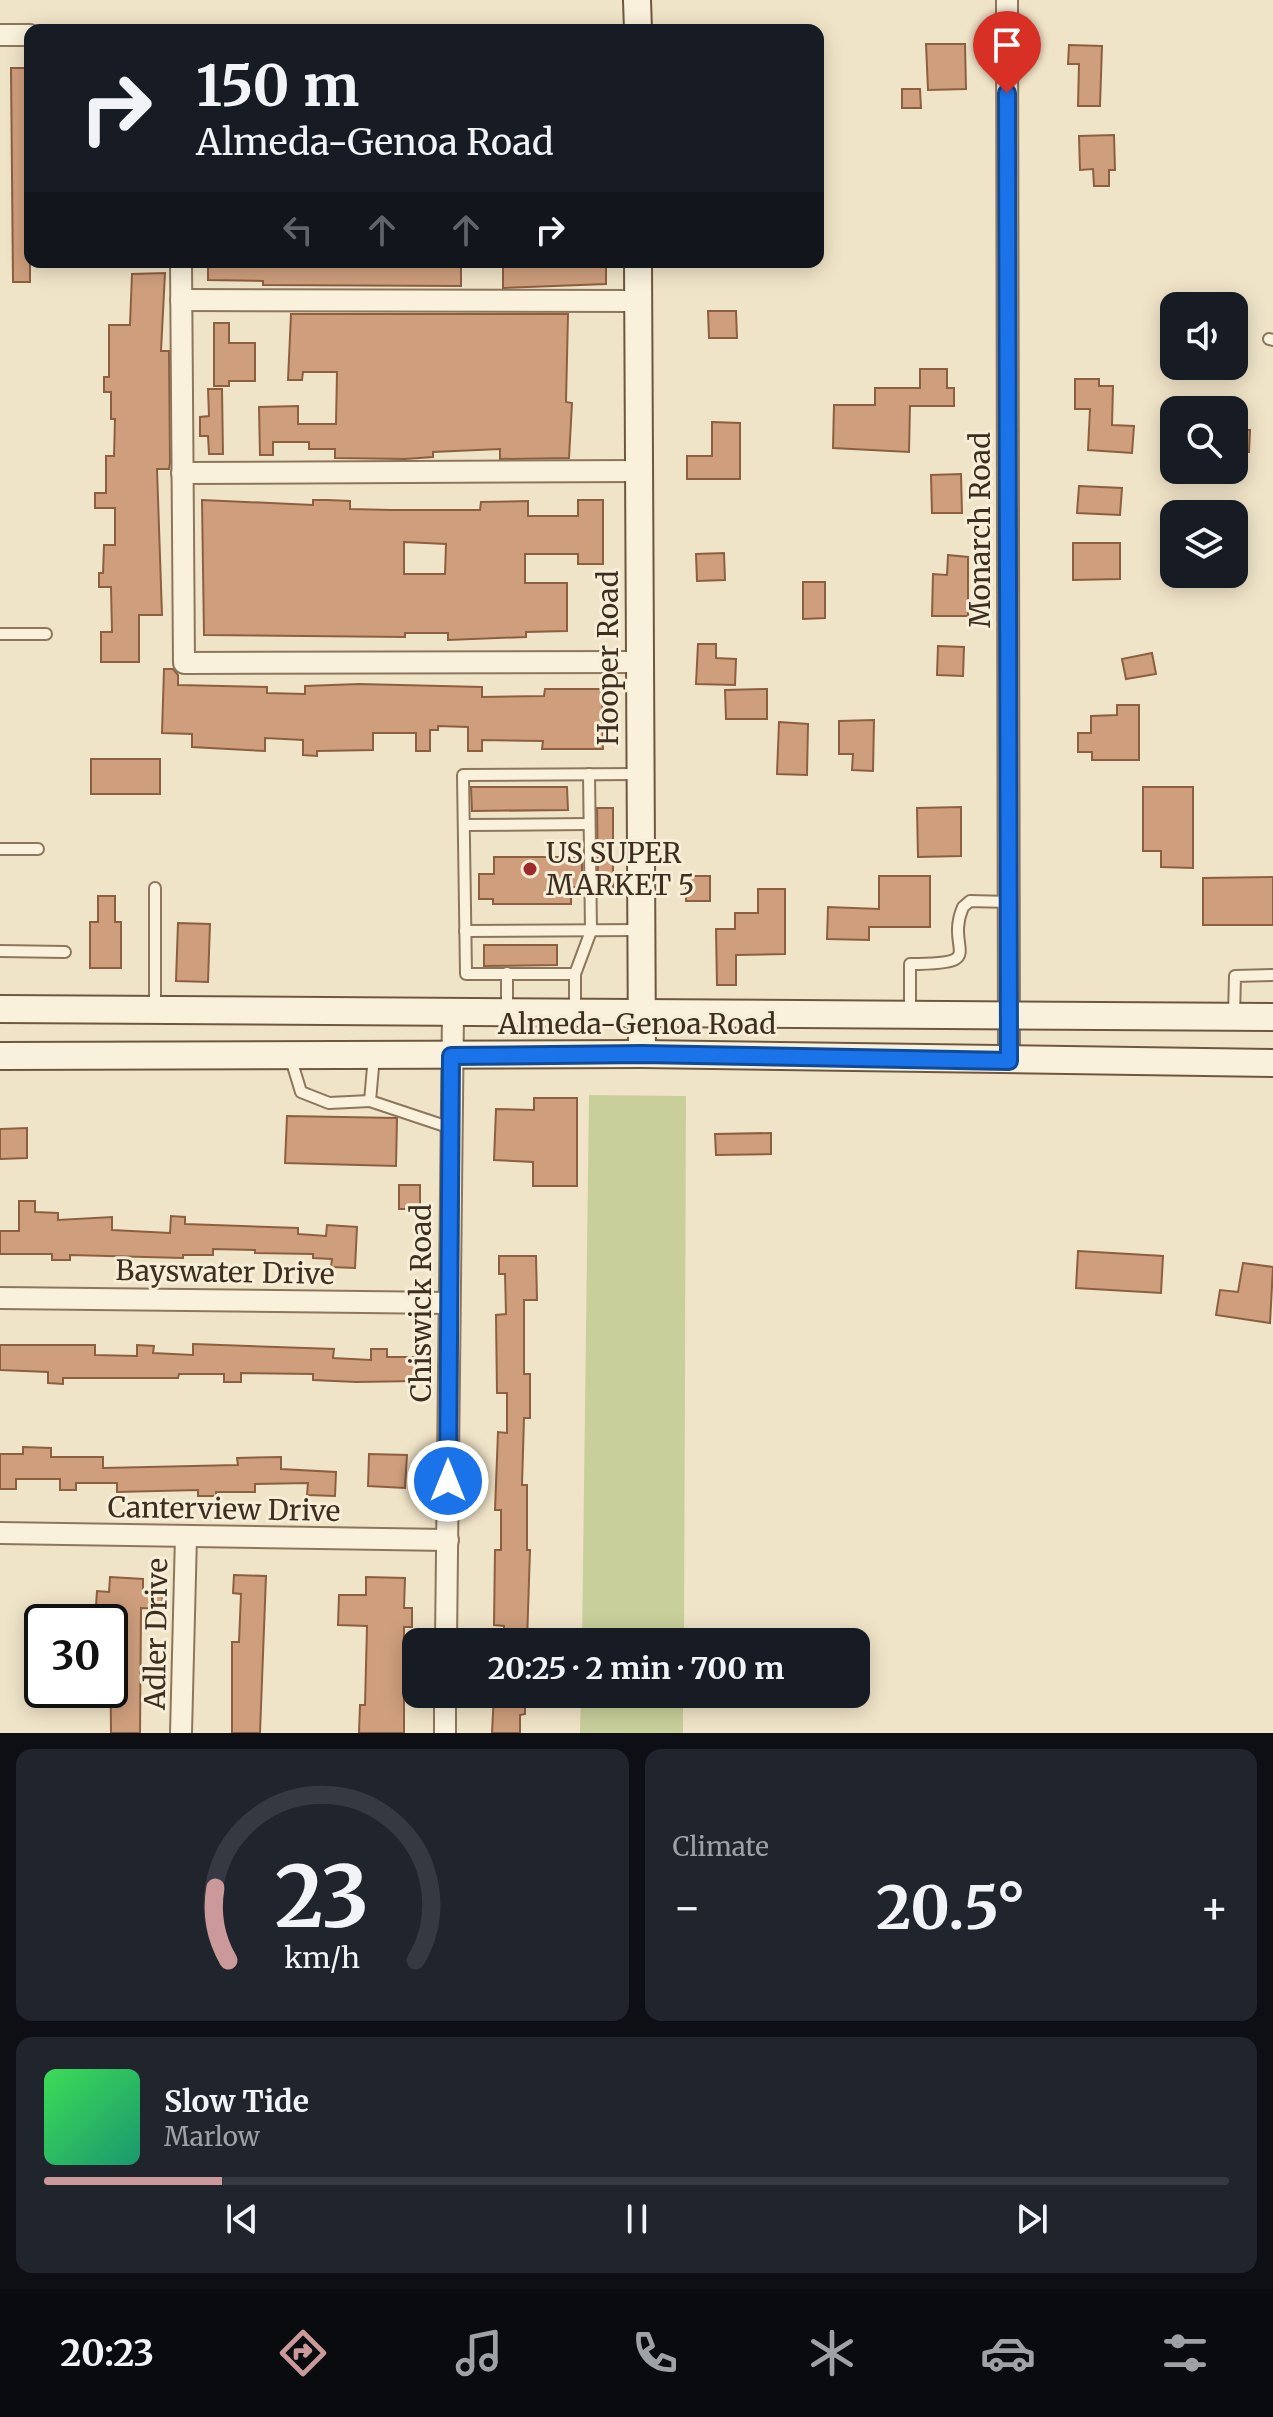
<!DOCTYPE html>
<html lang="en">
<head>
<meta charset="utf-8">
<style>
	:root { --surface:#171b24; --page:#20242c; --text:#f1f3f6; --muted:#9ea1a6; --line:#363941; --accent:#cc999b }
	body { margin:0; font-family:Merriweather,serif; background:var(--page); color:var(--text); height:100vh; display:flex; flex-direction:column; font-size:30px; white-space:nowrap }
	* { box-sizing:border-box; margin:0 }
	p { font-size:26px; color:var(--muted) }
	.icon { flex:none; width:44px; height:44px; fill:none; stroke:currentColor; stroke-width:2; stroke-linecap:round; stroke-linejoin:round }
	.map { position:relative; height:1733px; overflow:hidden }
	.panel { display:flex; flex-direction:column; gap:16px; padding:16px; background:#0d0f14; flex:1 }
	.panel>* { flex:none }
	.banner { position:absolute; left:24px; top:24px; width:800px; height:244px; border-radius:16px; box-shadow:0 4px 20px #0003; background:#171b24; color:var(--text); overflow:hidden }
	.tools { position:absolute; left:1160px; top:292px; display:grid; gap:16px }
	.tools a { display:grid; place-items:center; width:88px; height:88px; border-radius:16px; background:var(--surface); box-shadow:0 4px 20px #0003; font-size:40px }
	.speed { position:absolute; left:24px; top:1604px; display:flex; gap:16px; font-size:40px; font-weight:700; text-align:center }
	.speed>* { display:grid; place-content:center; width:104px; height:104px; border-radius:50%; background:var(--surface); box-shadow:0 4px 20px #0003; line-height:1 }
	.speed .limit { border:4px solid #111; border-radius:12px; background:#fff; color:#111 }
	.pin { position:absolute; display:grid; place-items:center; width:68px; height:68px; color:#fff; margin:-82px -34px; border-radius:50% 50% 50% 0; rotate:-45deg; box-shadow:0 0 8px #0007 }
	.pin .icon { rotate:45deg }
	.me { position:absolute; width:88px; margin:-44px; rotate:0deg; stroke-linejoin:round; filter:drop-shadow(0 0 6px #0008) }
	.turn { display:flex; align-items:center; gap:28px; height:168px; padding:0 40px; font-size:36px }
	.turn .icon { width:104px; height:104px; stroke-width:2.5 }
	.turn b { display:block; font-size:56px; line-height:68px }
	.lanes { display:flex; align-items:center; height:76px; padding:0 40px; background:#0003; justify-content:center; gap:40px; direction:ltr }
	.lanes .off { opacity:.35 }
	.big { font-size:60px; font-weight:700; line-height:1.1 }
	.panel .tile { flex:1; display:flex; flex-direction:column; justify-content:center; gap:12px; min-width:0; padding:0 28px; border-radius:16px; background:var(--page) }
	.panel .dial { align-items:center; gap:0 }
	.dial svg { height:208px; overflow:visible; fill:none; stroke:var(--line); stroke-width:7; stroke-linecap:round; text-anchor:middle }
	.dial text { fill:var(--text); stroke:none }
	.song { display:flex; align-items:center; gap:24px }
	.cover { width:96px; height:96px; border-radius:12px; background:linear-gradient(135deg,hsl(130 70% 55%),hsl(160 70% 35%)) }
	.played { height:8px; border-radius:4px; background:linear-gradient(90deg,var(--accent) 15%,var(--line) 15%) }
	.keys { display:flex; justify-content:space-around; direction:ltr }
	.heat { display:flex; justify-content:space-between; align-items:center; font-size:44px; direction:ltr }
	.panel .tiles { flex:1; display:grid; gap:16px; grid-template-columns:1fr 1fr }
	.tile:last-child { grid-column:span 2 }
	.trip { position:absolute; left:402px; top:1628px; width:468px; height:80px; border-radius:16px; background:var(--surface); box-shadow:0 4px 20px #0003; font-weight:700; line-height:80px; text-align:center }
	.tab-bar { display:flex; height:128px; justify-content:space-around; align-items:center; background:#090b0e; color:var(--muted) }
	.tab-bar .icon { width:56px; height:56px }
	.tab-bar .selected { color:var(--accent) }
	.tab-bar b { font-size:36px; color:var(--text) }
	.map>svg:first-child { display:block }
	.green { fill:#c9cf9b }
	.building { fill:#cf9f7d; stroke:#8d5f41; stroke-width:2; fill-rule:evenodd }
	.lines { fill:none; stroke-linecap:round; stroke-linejoin:round }
	.lane-casing { stroke:#8d765c; stroke-width:14 }
	.street-casing { stroke:#8d765c; stroke-width:24 }
	.secondary-casing { stroke:#6f573f; stroke-width:30 }
	.lane { stroke:#faf1dc; stroke-width:10 }
	.street { stroke:#faf1dc; stroke-width:20 }
	.secondary { stroke:#faf1dc; stroke-width:26 }
	.route-casing { stroke:#114b97; stroke-width:20 }
	.route { stroke:#1a73e8; stroke-width:14 }
	.poi-dot { fill:#9e2a2b; stroke:#f7eed8; stroke-width:3 }
	.labels { text-anchor:middle; dominant-baseline:central; stroke-width:6; stroke-linejoin:round; paint-order:stroke }
	.street-label { font-size:28px; fill:#3d2e20; stroke:#f7eed8 }
	.poi-label { font-size:28px; fill:#3d2e20; stroke:#f7eed8; text-anchor:start }
</style>
</head>
<body>
<div class="map">
<svg width="1273" height="1733" viewBox="0 0 1273 1733">
	<rect width="100%" height="100%" fill="#f0e4c8"/>
	<!-- green -->
	<g class="green">
		<polygon points="589,1095 686,1096 684,1642 582,1642"/>
		<polygon points="581,1694 683,1694 683,1733 580,1733"/>
	</g>
	<!-- building -->
	<g class="building">
		<polygon points="926,44 965,44 966,89 928,90"/>
		<polygon points="1069,45 1102,46 1100,106 1078,106 1079,64 1068,64"/>
		<polygon points="11,68 30,68 30,282 13,282"/>
		<polygon points="902,89 920,89 921,108 902,108"/>
		<polygon points="1114,135 1115,170 1109,170 1109,186 1094,186 1093,169 1080,170 1079,136"/>
		<polygon points="208,262 461,262 461,286 263,285 263,281 208,280"/>
		<polygon points="503,262 606,262 606,284 503,288"/>
		<polygon points="165,273 161,351 169,351 170,463 169,469 157,469 162,615 139,615 139,662 101,662 101,632 112,632 111,587 99,587 99,573 103,573 104,545 115,545 115,508 95,508 95,493 106,493 106,456 114,456 115,419 111,419 111,392 104,392 104,377 109,377 109,325 130,325 132,274"/>
		<polygon points="708,311 736,311 737,338 709,338"/>
		<polygon points="291,314 568,314 566,402 572,403 569,458 500,459 500,449 433,452 433,457 405,459 335,458 335,449 309,449 309,442 273,442 273,455 260,455 259,407 298,406 298,424 336,424 337,372 303,372 302,380 288,380"/>
		<polygon points="214,323 229,323 229,343 255,343 255,381 229,381 229,386 214,386"/>
		<polygon points="920,369 947,369 947,388 954,388 954,406 910,406 909,452 833,448 834,405 875,405 875,388 920,388"/>
		<polygon points="1075,379 1099,379 1099,386 1113,386 1112,425 1134,426 1132,453 1088,450 1090,409 1075,409"/>
		<polygon points="208,389 222,389 223,454 209,454 208,436 200,436 200,417 209,416"/>
		<polygon points="712,422 740,423 740,479 687,479 687,456 712,456"/>
		<polygon points="1234,430 1250,430 1249,452 1234,452"/>
		<polygon points="961,474 962,513 932,513 931,475"/>
		<polygon points="1079,486 1122,488 1120,515 1077,513"/>
		<path d="M202,500L313,505V500H327L350,501V509L391,510H480L481,502L528,501V516H578V500H603V564H578V554H525V583H567V631L526,632V637L448,640V633H405V637L204,635ZM404,542L446,544L445,574H404Z"/>
		<polygon points="1073,543 1120,543 1120,579 1073,580"/>
		<polygon points="724,553 725,580 697,581 696,554"/>
		<polygon points="948,555 968,557 968,616 932,616 933,574 947,575"/>
		<polygon points="803,582 825,582 825,618 803,619"/>
		<polygon points="698,644 716,644 716,658 736,659 735,685 696,684"/>
		<polygon points="938,646 964,647 963,676 937,675"/>
		<polygon points="1152,653 1156,674 1126,679 1122,659"/>
		<polygon points="164,669 173,669 178,675 178,685 267,687 267,693 305,694 305,686 359,684 482,687 482,697 544,696 545,689 602,689 603,749 542,749 543,741 482,740 482,751 468,751 468,727 438,726 438,730 430,730 430,751 416,751 416,733 373,733 373,750 317,751 317,756 303,755 303,740 265,738 265,751 192,747 192,734 162,733"/>
		<polygon points="767,689 767,719 726,719 725,690"/>
		<polygon points="1117,705 1139,705 1139,760 1092,760 1092,752 1078,752 1078,733 1091,733 1091,716 1117,715"/>
		<polygon points="874,720 873,771 852,770 853,754 839,754 839,721"/>
		<polygon points="779,722 808,724 807,775 777,774"/>
		<rect x="91" y="759" width="69" height="35"/>
		<polygon points="471,787 567,787 568,810 472,811"/>
		<polygon points="1143,787 1193,787 1193,868 1161,867 1161,851 1143,851"/>
		<polygon points="961,807 961,856 918,857 917,808"/>
		<polygon points="597,808 613,808 613,887 598,887"/>
		<polygon points="494,857 582,857 582,887 571,887 571,904 493,904 493,899 479,899 479,874 494,874"/>
		<rect x="686" y="876" width="24" height="25"/>
		<polygon points="879,876 930,876 930,927 869,927 869,940 827,939 828,907 879,909"/>
		<polygon points="1273,877 1273,925 1203,925 1203,878"/>
		<polygon points="758,889 785,889 785,954 736,955 736,985 717,985 716,929 735,929 735,913 758,913"/>
		<polygon points="98,896 115,896 115,922 121,922 121,968 90,968 90,922 98,922"/>
		<polygon points="178,923 210,924 208,982 176,981"/>
		<polygon points="484,945 557,945 557,965 484,966"/>
		<polygon points="534,1098 577,1098 577,1186 533,1186 533,1162 494,1160 496,1109 534,1110"/>
		<polygon points="287,1116 397,1118 396,1166 285,1163"/>
		<polygon points="27,1128 27,1158 0,1159 0,1129"/>
		<polygon points="771,1133 771,1154 716,1155 715,1134"/>
		<rect x="399" y="1185" width="21" height="24"/>
		<polygon points="19,1201 35,1201 35,1212 58,1213 58,1220 112,1217 112,1230 170,1233 171,1216 185,1217 185,1224 298,1228 298,1234 326,1236 327,1225 357,1227 355,1268 331,1267 332,1259 313,1258 313,1254 255,1253 255,1250 213,1249 213,1255 183,1255 183,1258 70,1255 70,1260 52,1260 52,1254 0,1254 0,1231 19,1231"/>
		<polygon points="1078,1251 1163,1256 1161,1293 1076,1288"/>
		<polygon points="499,1256 536,1256 537,1300 524,1300 524,1374 530,1374 530,1418 524,1418 522,1485 527,1485 527,1550 530,1550 527,1642 504,1642 504,1626 494,1625 495,1550 501,1550 501,1510 495,1510 498,1432 507,1433 507,1393 497,1393 496,1315 506,1314 505,1274 499,1274"/>
		<polygon points="1243,1263 1273,1267 1270,1323 1216,1315 1220,1290 1238,1292"/>
		<polygon points="193,1344 334,1349 333,1358 371,1360 371,1349 387,1349 387,1357 417,1357 417,1381 356,1382 313,1380 313,1374 241,1373 241,1382 224,1382 224,1374 179,1374 178,1378 63,1378 63,1384 48,1383 48,1372 0,1370 0,1345 95,1345 95,1355 137,1356 137,1345 154,1346 153,1353 193,1355"/>
		<polygon points="23,1447 51,1448 51,1457 103,1457 103,1468 238,1465 237,1458 281,1457 281,1469 336,1472 335,1496 307,1495 308,1483 255,1484 255,1492 216,1492 216,1496 198,1496 198,1490 117,1492 117,1483 76,1483 76,1490 60,1490 60,1479 16,1479 16,1489 0,1489 0,1454 23,1454"/>
		<polygon points="369,1454 407,1455 405,1488 368,1486"/>
		<polygon points="234,1575 266,1576 260,1733 232,1733 232,1642 239,1642 241,1594 233,1593"/>
		<polygon points="110,1577 143,1579 143,1589 163,1590 162,1609 141,1608 140,1733 111,1733 110,1607 96,1606 97,1591 109,1592"/>
		<polygon points="366,1577 405,1578 404,1608 412,1608 412,1627 404,1627 404,1733 359,1733 360,1705 365,1705 367,1626 338,1625 339,1595 366,1595"/>
		<polygon points="494,1694 525,1694 525,1714 520,1715 520,1733 492,1733"/>
	</g>
	<g class="lines">
		<!-- lane casing -->
		<g class="lane-casing">
			<g id="lane">
				<polyline points="1269,339 1273,340"/>
				<polyline points="0,634 46,634"/>
				<polyline points="464,825 589,824"/>
				<polyline points="0,849 38,849"/>
				<polyline points="465,931 639,930"/>
				<polyline points="0,951 65,952"/>
				<polyline points="507,973 507,1011"/>
				<polyline points="575,974 466,974 463,775 638,774"/>
				<polyline points="155,1008 155,888"/>
				<polyline points="575,1012 575,974 591,931 589,774"/>
				<path d="M910,1012V964C991,964 944,951 963,907L970,901L1009,902"/>
				<polyline points="1234,1016 1235,976 1273,975"/>
				<polyline points="290,1056 301,1092 329,1103 370,1101"/>
				<polyline points="374,1056 370,1101 451,1128"/>
			</g>
		</g>
		<!-- street casing -->
		<g class="street-casing">
			<g id="street">
				<polyline points="1007,0 1009,1061"/>
				<polyline points="0,35 30,35"/>
				<polyline points="181,262 184,663 640,662"/>
				<polyline points="181,300 638,301"/>
				<polyline points="182,473 639,471"/>
				<polyline points="0,1298 449,1303"/>
				<polyline points="0,1533 448,1540"/>
				<polyline points="446,1642 453,1012"/>
				<polyline points="181,1733 186,1536"/>
				<polyline points="445,1733 445,1694"/>
			</g>
		</g>
		<!-- secondary casing -->
		<g class="secondary-casing">
			<g id="secondary">
				<polyline points="637,0 638,30"/>
				<polyline points="638,262 642,1054"/>
				<polyline points="0,1009 1273,1017"/>
				<polyline points="0,1056 642,1054 1273,1063"/>
			</g>
		</g>
		<!-- lane -->
		<use href="#lane" class="lane"/>
		<!-- street -->
		<use href="#street" class="street"/>
		<!-- secondary -->
		<use href="#secondary" class="secondary"/>
	</g>
	<g class="lines">
		<!-- route casing -->
		<g class="route-casing">
			<polyline id="route" points="448,1481 451,1056 642,1054 1009,1061 1007,93"/>
		</g>
		<!-- route -->
		<use href="#route" class="route"/>
	</g>
	<!-- markers -->
	<circle class="poi-dot" cx="530" cy="869" r="8"/>
	<g class="labels">
		<!-- street labels -->
		<g class="street-label">
			<text transform="translate(980 530) rotate(-90)">Monarch Road</text>
			<text transform="translate(608 658) rotate(-90)">Hooper Road</text>
			<text x="637" y="1024">Almeda-Genoa Road</text>
			<text transform="translate(225 1272) rotate(1)">Bayswater Drive</text>
			<text transform="translate(421 1303) rotate(-90)">Chiswick Road</text>
			<text transform="translate(224 1509) rotate(1)">Canterview Drive</text>
			<text transform="translate(156 1634) rotate(-89)">Adler Drive</text>
		</g>
		<!-- poi labels -->
		<g class="poi-label">
			<text x="546" y="853">US SUPER<tspan x="546" dy="32">MARKET 5</tspan></text>
		</g>
	</g>
</svg>
<div class="tools">
<a><svg class="icon" aria-label="sound" viewBox="0 0 24 24"><path d="M4 9h4l5-4v14l-5-4H4zM17 9q2 3 0 6"/></svg></a>
<a><svg class="icon" aria-label="search" viewBox="0 0 24 24"><circle cx="10" cy="10" r="6"/><path d="M15 15l6 6"/></svg></a>
<a><svg class="icon" aria-label="layers" viewBox="0 0 24 24"><path d="M12 4l9 5-9 5-9-5zM3 14l9 5 9-5"/></svg></a>
</div>
<div class="speed"><div class="limit">30</div></div>
<div class="pin" style="left:1007px;top:93px;background:#d93025"><svg class="icon" aria-label="arrive" viewBox="0 0 24 24"><path d="M6 21V4h12l-3 4 3 4H6"/></svg></div>
<svg class="me" style="left:448px;top:1481px" viewBox="-20 -20 40 40"><circle r="17" fill="#1a73e8" stroke="#fff" stroke-width="3"/><path d="M0-11L8 9 0 5-8 9z" fill="#fff"/></svg>
<div class="trip">20:25 · 2 min · 700 m</div>
<div class="banner">
<div class="turn"><svg class="icon" aria-label="right" viewBox="0 0 24 24"><path d="M7 20v-9h11M14 6l5 5-5 5"/></svg><div><b>150 m</b>Almeda-Genoa Road</div></div>
<div class="lanes"><svg class="icon off" aria-label="left" viewBox="0 0 24 24"><path d="M17 20v-9H6M10 6l-5 5 5 5"/></svg><svg class="icon off" aria-label="ahead" viewBox="0 0 24 24"><path d="M12 20V5M6 11l6-6 6 6"/></svg><svg class="icon off" aria-label="ahead" viewBox="0 0 24 24"><path d="M12 20V5M6 11l6-6 6 6"/></svg><svg class="icon" aria-label="right" viewBox="0 0 24 24"><path d="M7 20v-9h11M14 6l5 5-5 5"/></svg></div>
</div>
</div>
<section class="panel">
<div class="tiles">
<div class="tile dial"><svg viewBox="0 0 100 80">
<path d="M14 69A42 42 0 1 1 86 69"/>
<path d="M14 69A42 42 0 0 1 9 41" stroke="#cc999b"/>
<text x="50" y="56" font-size="32" font-weight="700">23</text>
<text x="50" y="72" font-size="11">km/h</text>
</svg></div>
<div class="tile"><p>Climate</p>
<div class="heat"><a>−</a><b class="big">20.5°</b><a>+</a></div>
</div>
<div class="tile">
<div class="song"><i class="cover"></i><div><b>Slow Tide</b><p>Marlow</p></div></div>
<div class="played"></div>
<div class="keys"><svg class="icon" aria-label="previous" viewBox="0 0 24 24"><path d="M18 5L8 12l10 7zM5 5v14"/></svg><svg class="icon" aria-label="pause" viewBox="0 0 24 24"><path d="M8 5v14M16 5v14"/></svg><svg class="icon" aria-label="next" viewBox="0 0 24 24"><path d="M6 5l10 7-10 7zM19 5v14"/></svg></div>
</div>
</div>
</section>
<nav class="tab-bar">
<b>20:23</b>
<svg class="icon selected" aria-label="directions" viewBox="0 0 24 24"><path d="M12 3l9 9-9 9-9-9zM9 14v-3h6M13 9l2 2-2 2"/></svg>
<svg class="icon" aria-label="music" viewBox="0 0 24 24"><path d="M9 18V5l10-2v13"/><circle cx="6" cy="18" r="3"/><circle cx="16" cy="16" r="3"/></svg>
<svg class="icon" aria-label="phone" viewBox="0 0 24 24"><path d="M5 4h4l2 5-3 2q2 4 5 5l2-3 5 2v4C11 20 4 13 5 4z"/></svg>
<svg class="icon" aria-label="climate" viewBox="0 0 24 24"><path d="M12 3v18M4 7l16 10M4 17L20 7"/></svg>
<svg class="icon" aria-label="car" viewBox="0 0 24 24"><path d="M5 17H2v-5l4-1 3-4h7l3 4 3 1v5h-3M9 17h6M6 11h13"/><circle cx="7" cy="17" r="2"/><circle cx="17" cy="17" r="2"/></svg>
<svg class="icon" aria-label="filters" viewBox="0 0 24 24"><path d="M4 7h16M4 17h16"/><circle cx="9" cy="7" r="2"/><circle cx="15" cy="17" r="2"/></svg>
</nav>
</body>
</html>
